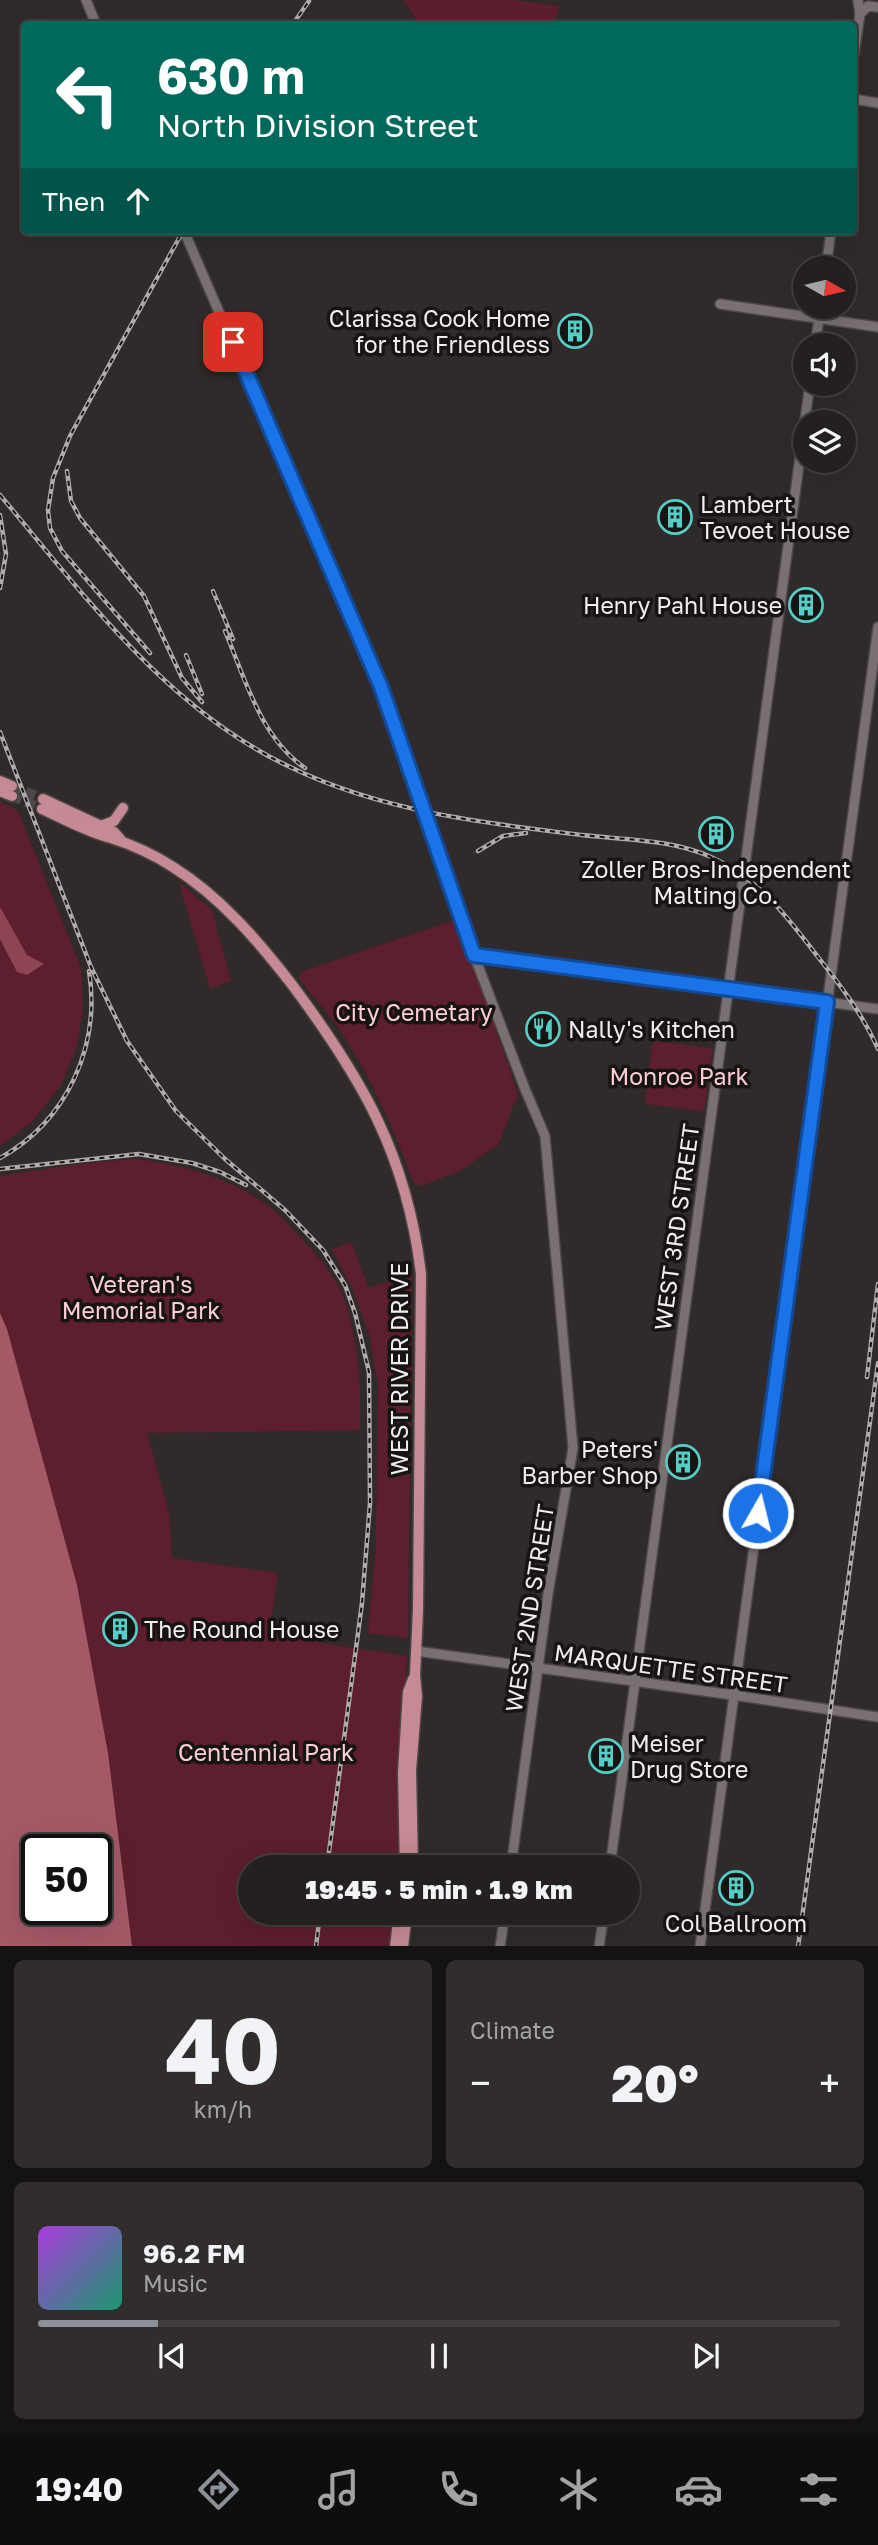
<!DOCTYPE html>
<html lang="en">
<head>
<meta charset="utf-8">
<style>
	:root { --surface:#252020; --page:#312d2d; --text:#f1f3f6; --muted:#a3a3a5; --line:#423e3e; --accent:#8c9099 }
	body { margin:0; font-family:"Golos Text",sans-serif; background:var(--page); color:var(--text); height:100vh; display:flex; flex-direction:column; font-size:26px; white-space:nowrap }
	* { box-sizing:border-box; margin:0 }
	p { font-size:23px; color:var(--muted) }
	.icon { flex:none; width:38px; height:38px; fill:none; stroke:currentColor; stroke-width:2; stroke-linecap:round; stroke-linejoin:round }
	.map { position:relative; height:1946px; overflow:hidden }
	.details { display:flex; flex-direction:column; gap:14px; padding:14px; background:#141212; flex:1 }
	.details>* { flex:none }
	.guide { position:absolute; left:21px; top:21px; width:836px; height:214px; border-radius:7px; box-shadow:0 7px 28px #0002,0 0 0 2px var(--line); background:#00695c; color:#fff; overflow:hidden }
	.needle { width:46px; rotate:98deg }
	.controls { position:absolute; left:793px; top:256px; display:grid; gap:14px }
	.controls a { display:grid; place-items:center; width:63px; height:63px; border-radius:50%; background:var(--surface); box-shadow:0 7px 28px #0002,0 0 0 2px var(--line); font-size:35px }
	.speed { position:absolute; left:21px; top:1834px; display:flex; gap:14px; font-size:35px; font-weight:700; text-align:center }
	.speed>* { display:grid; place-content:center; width:91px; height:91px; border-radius:50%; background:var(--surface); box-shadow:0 7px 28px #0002,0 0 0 2px var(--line); line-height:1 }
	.speed .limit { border:4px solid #111; border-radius:10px; background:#fff; color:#111 }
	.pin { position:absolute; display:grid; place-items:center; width:60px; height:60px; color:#fff; margin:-30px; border-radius:14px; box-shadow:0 4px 10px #0006 }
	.me { position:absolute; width:77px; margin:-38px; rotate:8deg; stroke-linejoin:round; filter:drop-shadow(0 0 5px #0008) }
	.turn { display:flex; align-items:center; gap:24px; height:147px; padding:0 21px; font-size:32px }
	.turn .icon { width:91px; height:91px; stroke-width:2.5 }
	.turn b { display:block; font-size:49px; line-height:60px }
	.then { display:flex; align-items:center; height:66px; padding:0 21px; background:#0003; gap:14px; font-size:26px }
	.big { font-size:52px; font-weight:800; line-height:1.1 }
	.details .widget { flex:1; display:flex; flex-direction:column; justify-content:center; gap:10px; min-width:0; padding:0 24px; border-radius:10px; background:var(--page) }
	.details .dial { align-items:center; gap:0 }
	.dial b { font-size:91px; line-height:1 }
	.song { display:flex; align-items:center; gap:21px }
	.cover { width:84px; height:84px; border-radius:10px; background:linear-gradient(135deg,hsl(280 70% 55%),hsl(160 70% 35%)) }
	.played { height:7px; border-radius:4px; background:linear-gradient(90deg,var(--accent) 15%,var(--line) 15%) }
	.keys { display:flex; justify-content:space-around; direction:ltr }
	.heat { display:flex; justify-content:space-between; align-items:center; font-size:38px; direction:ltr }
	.details .tiles { flex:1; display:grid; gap:14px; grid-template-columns:1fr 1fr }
	.widget:last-child { grid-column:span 2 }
	.trip { position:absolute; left:238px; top:1855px; width:402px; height:70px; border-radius:35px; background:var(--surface); box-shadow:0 7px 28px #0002,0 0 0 2px var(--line); font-weight:800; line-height:70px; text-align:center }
	.tab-bar { display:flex; height:112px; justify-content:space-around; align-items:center; background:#0f0d0d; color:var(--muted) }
	.tab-bar .icon { width:49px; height:49px }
	.tab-bar .active { color:var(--accent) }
	.tab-bar b { font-size:32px; color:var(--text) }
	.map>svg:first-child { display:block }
	.green { fill:#5d1e2d }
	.forest { fill:#8d4453 }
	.water { fill:#a55967; fill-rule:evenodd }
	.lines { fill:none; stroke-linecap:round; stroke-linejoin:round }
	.primary-tunnel { stroke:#4e4748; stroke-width:10; stroke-dasharray:10 5; stroke-linecap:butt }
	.secondary-casing { stroke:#4d4748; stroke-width:12 }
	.primary-casing { stroke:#4d4748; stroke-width:13 }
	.secondary { stroke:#787071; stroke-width:9 }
	.primary { stroke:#c58a94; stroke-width:10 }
	.rail-casing { stroke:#b0aaaa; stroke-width:4.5 }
	.rail { stroke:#171414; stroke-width:2; stroke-dasharray:5; stroke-linecap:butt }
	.route-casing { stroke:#114b97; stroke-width:18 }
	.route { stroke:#1a73e8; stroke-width:12 }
	.labels { text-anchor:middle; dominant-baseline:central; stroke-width:7; stroke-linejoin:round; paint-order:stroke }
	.poi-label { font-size:23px; fill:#f2eded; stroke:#171414; text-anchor:start }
	.park-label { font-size:23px; fill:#fdcfd5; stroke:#171414 }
	.street-label { font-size:23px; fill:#f2eded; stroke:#171414 }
</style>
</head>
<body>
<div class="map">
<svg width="878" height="1947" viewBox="0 0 878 1947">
	<rect width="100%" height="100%" fill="#312a2b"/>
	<!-- green -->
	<g class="green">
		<polygon points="403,0 513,0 559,6 556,24 420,24"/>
		<polygon points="0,802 18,811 81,968 83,1010 76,1049 61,1085 32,1122 0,1146"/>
		<polygon points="179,882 212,910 231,981 210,989"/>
		<path d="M457,919L518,1094L498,1145L460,1171L421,1186L414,1183C394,1130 372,1078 340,1030C328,1012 312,996 299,979L301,972Z"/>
		<polygon points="653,1041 713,1048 704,1111 645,1104"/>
		<path d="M137,1159C186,1166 236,1179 275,1211C284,1219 292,1229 301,1238C317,1255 336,1277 344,1299C359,1341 361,1385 360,1430L147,1433L169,1513L172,1558L278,1573L269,1635L407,1656L400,1772L402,1867H250V1913H396L391,1946H132L108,1753L77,1585L7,1329L0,1313V1176L87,1163Z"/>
		<polygon points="351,1242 369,1288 412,1273 408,1638 368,1633 376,1545 378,1384 369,1333 352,1288 332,1249"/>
	</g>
	<!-- forest -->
	<polygon class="forest" points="0,907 27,955 44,964 27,975 17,972 0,939"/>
	<!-- water -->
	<path class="water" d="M0,1313L7,1329L77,1585L108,1753L132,1946H0ZM37,1850H96V1909H37Z"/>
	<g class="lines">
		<!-- primary-tunnel -->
		<g class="primary-tunnel">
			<polyline points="12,786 43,799"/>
			<polyline points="12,796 42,809"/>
		</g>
		<!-- secondary casing -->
		<g class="secondary-casing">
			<g id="secondary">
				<polyline points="86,0 96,24"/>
				<polyline points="860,14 868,6 876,7"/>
				<polyline points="854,54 860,14 858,0"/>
				<polyline points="854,99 878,103"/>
				<polyline points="184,231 381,687 474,955 525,1089 545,1136 573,1448 548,1594 511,1867"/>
				<polyline points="826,268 831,231"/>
				<polyline points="720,304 878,327"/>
				<polyline points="815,345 821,306"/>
				<polyline points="474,955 878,1009"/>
				<polyline points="416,1651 733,1695 878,1717"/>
				<polyline points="610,1867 810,383"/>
				<polyline points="500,1947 505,1913"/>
				<polyline points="599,1947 604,1913"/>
				<polyline points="700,1947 878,627"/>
			</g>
		</g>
		<!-- primary casing -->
		<g class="primary-casing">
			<g id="primary">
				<polyline points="0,781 12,786"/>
				<polyline points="0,791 12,796"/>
				<polyline points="43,799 114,832 121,840"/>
				<path d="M42,809C64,819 87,832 111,838C133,845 153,854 173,867C221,897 259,942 293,986C363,1080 407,1156 421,1274L418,1610L415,1675L417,1696L411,1770L413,1867"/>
				<polyline points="101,826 114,821 123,808"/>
				<polyline points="405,1867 403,1773 408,1692 413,1679"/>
				<polyline points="395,1947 399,1913"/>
				<polyline points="403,1947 407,1913"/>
			</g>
		</g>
		<!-- secondary -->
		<use href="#secondary" class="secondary"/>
		<!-- primary -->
		<use href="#primary" class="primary"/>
		<!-- rail casing -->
		<g class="rail-casing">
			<g id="rail">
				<polyline points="293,24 309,1"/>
				<polyline points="67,471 71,501 80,518 144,596 182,678 202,702"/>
				<path d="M0,495C85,596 167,709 290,767C381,811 482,823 582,835C626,840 670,839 711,857C759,878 788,918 818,957C841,986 863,1015 878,1049"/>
				<polyline points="0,515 6,554 0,588"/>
				<polyline points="213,591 233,639"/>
				<path d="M225,631C245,678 260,737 305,768"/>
				<polyline points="150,653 62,551 50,528 48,510 53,478 70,436 183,231"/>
				<polyline points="186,655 202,694"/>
				<polyline points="0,732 91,967 127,1041 176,1111 225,1159 285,1210 323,1250 345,1285 355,1313 369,1372 370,1503 362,1603 327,1867"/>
				<polyline points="478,851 503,836 526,833"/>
				<path d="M0,1158C67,1121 101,1046 89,971"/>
				<polyline points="0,1169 139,1154 192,1163 220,1172 246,1185"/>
				<polyline points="867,1377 878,1284"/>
				<polyline points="316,1947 320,1913"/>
				<polyline points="798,1947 878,1363"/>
			</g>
		</g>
		<!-- rail -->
		<use href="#rail" class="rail"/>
	</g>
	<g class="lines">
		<!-- route casing -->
		<g class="route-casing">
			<polyline id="route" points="233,342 381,687 474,955 827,1002 758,1513"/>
		</g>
		<!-- route -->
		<use href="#route" class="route"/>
	</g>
	<!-- icons -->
	<defs>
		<g id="building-ring" transform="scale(1.75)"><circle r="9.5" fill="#171414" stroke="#55cec5" stroke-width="1.5"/><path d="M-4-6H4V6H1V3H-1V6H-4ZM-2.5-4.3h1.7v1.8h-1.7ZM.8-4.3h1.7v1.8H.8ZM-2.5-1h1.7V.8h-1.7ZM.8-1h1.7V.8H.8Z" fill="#55cec5"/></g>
		<g id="restaurant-ring" transform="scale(1.75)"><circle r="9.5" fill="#171414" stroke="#55cec5" stroke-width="1.5"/><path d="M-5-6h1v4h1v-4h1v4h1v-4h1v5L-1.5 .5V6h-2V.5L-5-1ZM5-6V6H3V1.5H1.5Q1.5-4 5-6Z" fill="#55cec5"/></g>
	</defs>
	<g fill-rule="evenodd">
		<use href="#building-ring" x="575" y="331"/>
		<use href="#building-ring" x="675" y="517"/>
		<use href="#building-ring" x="806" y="605"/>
		<use href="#building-ring" x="716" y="834"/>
		<use href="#restaurant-ring" x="543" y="1029"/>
		<use href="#building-ring" x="683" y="1462"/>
		<use href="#building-ring" x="120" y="1629"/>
		<use href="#building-ring" x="606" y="1756"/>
		<use href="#building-ring" x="736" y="1888"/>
	</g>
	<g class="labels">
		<!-- poi labels -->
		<g class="poi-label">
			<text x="550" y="318" text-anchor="end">Clarissa Cook Home<tspan x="550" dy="26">for the Friendless</tspan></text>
			<text x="700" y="504">Lambert<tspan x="700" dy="26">Tevoet House</tspan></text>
			<text x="782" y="605" text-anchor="end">Henry Pahl House</text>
			<text x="716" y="869" text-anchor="middle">Zoller Bros-Independent<tspan x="716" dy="26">Malting Co.</tspan></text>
			<text x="568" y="1029">Nally's Kitchen</text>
			<text x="658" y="1449" text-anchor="end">Peters'<tspan x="658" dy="26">Barber Shop</tspan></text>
			<text x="144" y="1629">The Round House</text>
			<text x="630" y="1743">Meiser<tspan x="630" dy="26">Drug Store</tspan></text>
			<text x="736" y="1923" text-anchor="middle">Col Ballroom</text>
		</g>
		<!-- park labels -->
		<g class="park-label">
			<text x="414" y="1012">City Cemetary</text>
			<text x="679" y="1076">Monroe Park</text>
			<text x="141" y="1284">Veteran's<tspan x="141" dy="26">Memorial Park</tspan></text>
			<text x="266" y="1752">Centennial Park</text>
		</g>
		<!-- street labels -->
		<g class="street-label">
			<text transform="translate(676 1227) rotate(-82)">WEST 3RD STREET</text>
			<text transform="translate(399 1369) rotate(-90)">WEST RIVER DRIVE</text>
			<text transform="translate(529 1608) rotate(-81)">WEST 2ND STREET</text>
			<text transform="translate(671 1668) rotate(8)">MARQUETTE STREET</text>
		</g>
	</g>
</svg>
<div class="controls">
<a><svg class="needle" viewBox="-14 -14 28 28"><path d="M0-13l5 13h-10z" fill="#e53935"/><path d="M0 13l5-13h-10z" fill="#a3a3a5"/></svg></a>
<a><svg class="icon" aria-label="sound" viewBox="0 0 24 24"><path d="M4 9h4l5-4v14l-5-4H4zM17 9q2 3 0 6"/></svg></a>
<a><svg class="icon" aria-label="layers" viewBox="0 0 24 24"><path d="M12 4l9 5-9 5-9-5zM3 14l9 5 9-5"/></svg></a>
</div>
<div class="speed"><div class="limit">50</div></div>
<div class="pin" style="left:233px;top:342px;background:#d93025"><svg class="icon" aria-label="arrive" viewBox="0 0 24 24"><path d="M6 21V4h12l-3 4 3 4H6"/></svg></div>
<svg class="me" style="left:758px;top:1513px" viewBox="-20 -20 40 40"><circle r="17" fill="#1a73e8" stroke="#fff" stroke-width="3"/><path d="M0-11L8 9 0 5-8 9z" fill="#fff"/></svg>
<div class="trip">19:45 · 5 min · 1.9 km</div>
<div class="guide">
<div class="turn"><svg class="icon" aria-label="left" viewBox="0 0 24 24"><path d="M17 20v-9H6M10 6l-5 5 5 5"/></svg><div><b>630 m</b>North Division Street</div></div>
<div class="then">Then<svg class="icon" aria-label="ahead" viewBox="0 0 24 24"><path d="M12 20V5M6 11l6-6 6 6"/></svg></div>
</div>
</div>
<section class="details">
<div class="tiles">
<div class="widget dial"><b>40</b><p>km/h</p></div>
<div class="widget"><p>Climate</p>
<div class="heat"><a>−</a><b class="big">20°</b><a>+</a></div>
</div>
<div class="widget">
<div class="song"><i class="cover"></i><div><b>96.2 FM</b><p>Music</p></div></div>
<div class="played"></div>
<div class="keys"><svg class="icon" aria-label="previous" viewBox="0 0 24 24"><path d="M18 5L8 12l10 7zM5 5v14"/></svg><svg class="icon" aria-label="pause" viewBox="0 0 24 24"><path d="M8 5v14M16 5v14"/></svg><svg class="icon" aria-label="next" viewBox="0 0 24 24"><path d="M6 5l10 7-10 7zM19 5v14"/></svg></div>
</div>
</div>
</section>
<nav class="tab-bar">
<b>19:40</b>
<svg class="icon active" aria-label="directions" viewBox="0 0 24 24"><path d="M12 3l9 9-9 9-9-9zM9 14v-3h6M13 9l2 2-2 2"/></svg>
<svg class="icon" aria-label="music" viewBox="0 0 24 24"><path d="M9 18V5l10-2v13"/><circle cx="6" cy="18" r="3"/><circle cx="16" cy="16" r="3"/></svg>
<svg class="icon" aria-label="phone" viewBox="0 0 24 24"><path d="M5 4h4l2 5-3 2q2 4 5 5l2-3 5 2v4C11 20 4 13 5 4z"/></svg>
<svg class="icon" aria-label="climate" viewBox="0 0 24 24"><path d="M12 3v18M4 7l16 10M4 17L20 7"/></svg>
<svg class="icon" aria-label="car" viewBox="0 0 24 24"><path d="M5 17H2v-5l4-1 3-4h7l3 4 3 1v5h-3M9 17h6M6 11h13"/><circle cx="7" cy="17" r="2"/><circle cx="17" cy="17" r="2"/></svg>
<svg class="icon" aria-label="filters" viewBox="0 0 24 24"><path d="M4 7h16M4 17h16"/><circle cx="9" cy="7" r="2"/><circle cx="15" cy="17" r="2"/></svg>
</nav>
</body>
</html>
